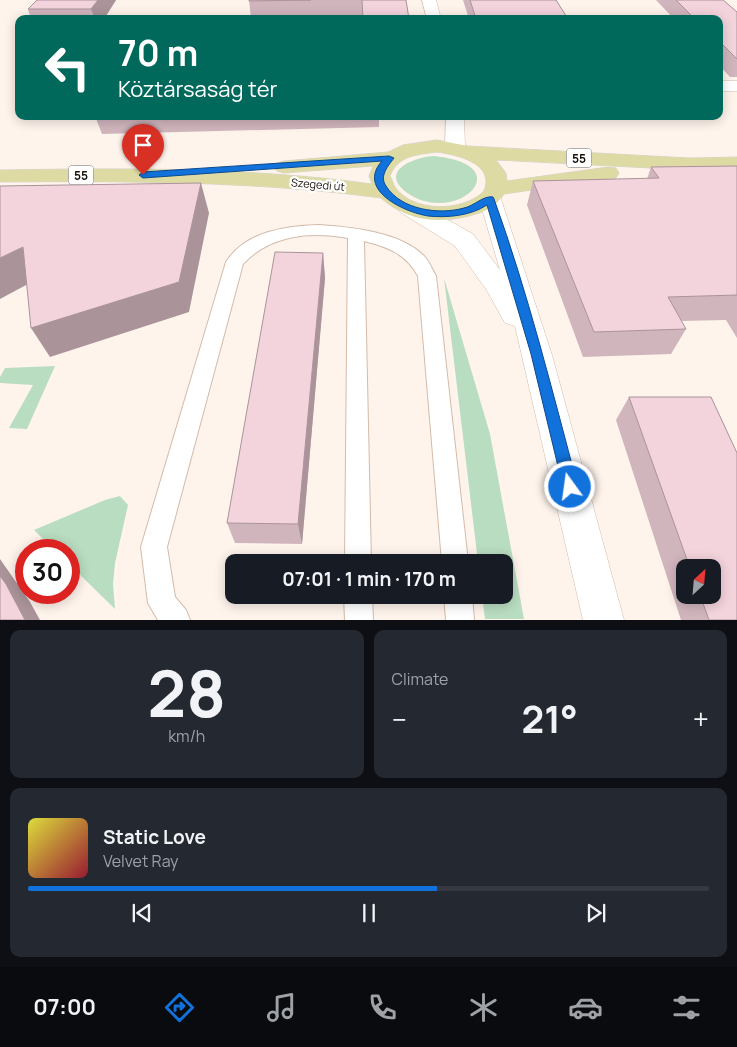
<!DOCTYPE html>
<html lang="en">
<head>
<meta charset="utf-8">
<style>
	:root { --surface:#171b24; --page:#242831; --text:#f1f3f6; --muted:#9ea1a6; --line:#363941; --accent:#1172db }
	body { margin:0; font-family:Manrope,sans-serif; background:var(--page); color:var(--text); height:100vh; display:flex; flex-direction:column; font-size:19px; white-space:nowrap }
	* { box-sizing:border-box; margin:0 }
	p { font-size:16px; color:var(--muted) }
	.icon { flex:none; width:28px; height:28px; fill:none; stroke:currentColor; stroke-width:2; stroke-linecap:round; stroke-linejoin:round }
	.map { position:relative; height:620px; overflow:hidden }
	.sheet { display:flex; flex-direction:column; gap:10px; padding:10px; background:#0d0f14; flex:1 }
	.sheet>* { flex:none }
	.guide { position:absolute; left:15px; top:15px; width:708px; height:105px; border-radius:10px; box-shadow:0 2px 12px #0003; background:#00695c; color:#fff; overflow:hidden }
	.needle { width:32px; rotate:26deg }
	.buttons { position:absolute; left:676px; top:559px; display:grid; gap:10px }
	.buttons a { display:grid; place-items:center; width:45px; height:45px; border-radius:10px; background:var(--surface); box-shadow:0 2px 12px #0003; font-size:25px }
	.speed { position:absolute; left:15px; top:539px; display:flex; gap:10px; font-size:25px; font-weight:700; text-align:center }
	.speed>* { display:grid; place-content:center; width:65px; height:65px; border-radius:50%; background:var(--surface); box-shadow:0 2px 12px #0003; line-height:1 }
	.speed .limit { border:8px solid #d22; background:#fff; color:#111 }
	.pin { position:absolute; display:grid; place-items:center; width:42px; height:42px; color:#fff; margin:-51px -21px; border-radius:50% 50% 50% 0; rotate:-45deg; box-shadow:0 0 5px #0007 }
	.pin .icon { rotate:45deg }
	.me { position:absolute; width:55px; margin:-28px; rotate:346deg; stroke-linejoin:round; filter:drop-shadow(0 0 4px #0008) }
	.turn { display:flex; align-items:center; gap:18px; height:105px; padding:0 20px; font-size:22px }
	.turn .icon { width:65px; height:65px; stroke-width:2.5 }
	.turn b { display:block; font-size:35px; line-height:42px }
	.big { font-size:38px; font-weight:700; line-height:1.1 }
	.sheet .tile { flex:1; display:flex; flex-direction:column; justify-content:center; gap:8px; min-width:0; padding:0 18px; border-radius:10px; background:var(--page) }
	.sheet .dial { align-items:center; gap:0 }
	.dial b { font-size:65px; line-height:1 }
	.song { display:flex; align-items:center; gap:15px }
	.cover { width:60px; height:60px; border-radius:8px; background:linear-gradient(135deg,hsl(60 70% 55%),hsl(350 70% 35%)) }
	.played { height:5px; border-radius:2px; background:linear-gradient(90deg,var(--accent) 60%,var(--line) 60%) }
	.keys { display:flex; justify-content:space-around; direction:ltr }
	.heat { display:flex; justify-content:space-between; align-items:center; font-size:28px; direction:ltr }
	.sheet .tiles { flex:1; display:grid; gap:10px; grid-template-columns:1fr 1fr }
	.tile:last-child { grid-column:span 2 }
	.trip { position:absolute; left:225px; top:554px; width:288px; height:50px; border-radius:10px; background:var(--surface); box-shadow:0 2px 12px #0003; font-weight:700; line-height:50px; text-align:center }
	.menu { display:flex; height:80px; justify-content:space-around; align-items:center; background:#090b0e; color:var(--muted) }
	.menu .icon { width:35px; height:35px }
	.menu .current { color:var(--accent) }
	.menu b { font-size:22px; color:var(--text) }
	.map>svg:first-child { display:block }
	.green { fill:#b9ddc1 }
	.lines { fill:none; stroke-linecap:round; stroke-linejoin:round }
	.lane-casing { stroke:#d3bba9; stroke-width:2 }
	.street-casing { stroke:#d3bba9; stroke-width:1 }
	.primary-casing { stroke:#d5d4d3; stroke-width:1 }
	.lane { fill:#fff; fill-rule:evenodd }
	.street { fill:#fff; fill-rule:evenodd }
	.primary { fill:#dddaa4; fill-rule:evenodd }
	.wall { fill:#d1b5bd; fill-rule:evenodd }
	.shaded-wall { fill:#aa949a }
	.building { fill:#f3d3dc; stroke:#aa949a }
	.route { fill:#1172db; stroke:#0b4a8e }
	.labels { text-anchor:middle; dominant-baseline:central; stroke-width:4.5; stroke-linejoin:round; paint-order:stroke }
	.far-street-label { font-size:11px; fill:#18100a; stroke:#fff }
	.shield { fill:#fff; stroke:#5d5854; stroke-width:1 }
	.shield-label { font-size:12px; font-weight:bold; fill:#18100a }
</style>
</head>
<body>
<div class="map">
<svg width="737" height="620" viewBox="0 0 737 620">
	<rect width="100%" height="100%" fill="#fef4ec"/>
	<!-- green -->
	<g class="green">
		<path d="M434,156C523,165 454,228 406,192C378,170 416,157 434,156Z"/>
		<polygon points="444,278 490,434 524,619 485,619 482,595 504,595 504,562 478,562"/>
		<polygon points="55,366 27,429 9,428 33,385 0,383 0,377 5,368"/>
		<polygon points="120,496 128,505 115,563 113,584 115,609 69,564 69,550 54,550 34,530 105,500"/>
	</g>
	<g class="lines">
		<!-- lane casing -->
		<g class="lane-casing">
			<g id="lane">
				<path d="M319,225C350,227 401,232 424,256C429,261 432,269 436,276L468,562H442L418,276C406,254 388,247 364,241L371,562H345L348,238C310,231 270,235 243,264L167,547L175,597L186,610L190,620H158L148,603L141,547L226,262C246,231 286,226 319,225Z"/>
				<polygon points="344,595 372,595 373,620 345,620"/>
				<polygon points="444,595 472,595 474,620 446,620"/>
			</g>
		</g>
		<!-- street casing -->
		<g class="street-casing">
			<g id="street">
				<polygon points="422,0 436,0 441,19 427,19"/>
				<rect x="719" y="81" width="18" height="10"/>
				<polygon points="446,116 464,116 465,148 462,152 455,154 448,152 445,148"/>
				<polygon points="490,192 498,194 501,199 552,355 624,620 583,620 515,326 505,323 486,289 455,246 400,212 397,207 400,202 408,200 416,202 473,234 500,270 479,199 482,194"/>
			</g>
		</g>
		<!-- primary casing -->
		<g class="primary-casing">
			<path id="primary" d="M437,140L468,146L689,158L737,157V169L689,170L496,160L506,173L507,181L608,167L616,168L619,173L616,178L608,179L504,194C495,208 484,212 469,216C436,224 407,221 381,198C254,181 128,181 0,182V170C124,168 248,167 372,184L369,176L373,166L284,173L277,171L273,167L277,163L284,161L388,152L403,145ZM437,152C457,155 495,163 484,191C463,212 413,213 395,187C393,184 392,179 390,176C398,155 417,155 437,152Z"/>
		</g>
		<!-- lane -->
		<use href="#lane" class="lane"/>
		<!-- street -->
		<use href="#street" class="street"/>
		<!-- primary -->
		<use href="#primary" class="primary"/>
	</g>
	<!-- wall -->
	<g class="wall">
		<polygon points="37,0 116,0 104,19 31,19 28,9"/>
		<polygon points="249,0 406,0 409,19 251,19"/>
		<polygon points="463,0 556,0 568,19 469,19"/>
		<polygon points="656,0 723,0 737,12 737,77 730,77 719,65 719,19 674,19"/>
		<polygon points="95,116 379,116 379,127 102,134"/>
		<polygon points="737,166 737,338 726,320 681,321 686,329 671,354 583,357 527,205 533,181 647,179 651,167"/>
		<polygon points="323,253 325,278 302,544 235,543 227,523"/>
		<path d="M629,397H711L737,453V620H681L616,420ZM685,568H712V595H685Z"/>
	</g>
	<!-- shaded-wall -->
	<g class="shaded-wall">
		<polygon points="98,0 116,0 104,19 95,19 91,9"/>
		<polygon points="201,183 209,213 189,312 50,357 31,328"/>
		<polygon points="23,247 41,277 0,299 0,258"/>
		<polygon points="323,253 325,278 302,544 298,524"/>
		<polygon points="0,559 30,602 40,620 25,620 0,576"/>
	</g>
	<!-- building -->
	<g class="building">
		<polygon points="37,0 98,0 91,9 28,9"/>
		<polygon points="249,0 311,0 249,1"/>
		<polygon points="362,0 406,0 409,19 363,19"/>
		<polygon points="470,0 556,0 568,19 476,19"/>
		<polygon points="676,0 723,0 737,12 737,59 719,41 719,19 695,19"/>
		<polygon points="737,166 737,295 668,297 686,329 594,332 533,181 659,178 651,167"/>
		<polygon points="201,183 179,282 31,328 23,247 0,258 0,186"/>
		<polygon points="275,252 323,253 298,524 227,523"/>
		<polygon points="629,397 711,397 737,453 737,620 709,620 700,595 712,595 712,568 690,568"/>
		<polygon points="0,576 6,584 25,620 0,620"/>
	</g>
	<!-- route -->
	<path class="route" d="M389,156L394,158C388,166 379,176 386,186C401,210 439,215 464,208C474,206 484,195 493,197L494,199C528,293 552,390 578,487L576,492L570,494L565,492L563,487L531,354L487,205C470,216 447,218 428,216C404,212 356,190 382,161L143,178L139,175L143,172Z"/>
	<g class="labels">
		<!-- far-street labels -->
		<g class="far-street-label">
			<text transform="translate(318 184) rotate(5)">Szegedi út</text>
		</g>
		<!-- shield labels -->
		<g class="shield">
			<rect x="566.5" y="148.5" width="25" height="19" rx="4"/>
			<rect x="68.5" y="165.5" width="25" height="19" rx="4"/>
		</g>
		<g class="shield-label">
			<text x="579" y="158">55</text>
			<text x="81" y="175">55</text>
		</g>
	</g>
</svg>
<div class="buttons">
<a><svg class="needle" viewBox="-14 -14 28 28"><path d="M0-13l5 13h-10z" fill="#e53935"/><path d="M0 13l5-13h-10z" fill="#9ea1a6"/></svg></a>
</div>
<div class="speed"><div class="limit">30</div></div>
<div class="pin" style="left:143px;top:175px;background:#d93025"><svg class="icon" aria-label="arrive" viewBox="0 0 24 24"><path d="M6 21V4h12l-3 4 3 4H6"/></svg></div>
<svg class="me" style="left:570px;top:487px" viewBox="-20 -20 40 40"><circle r="17" fill="#1172db" stroke="#fff" stroke-width="3"/><path d="M0-11L8 9 0 5-8 9z" fill="#fff"/></svg>
<div class="trip">07:01 · 1 min · 170 m</div>
<div class="guide">
<div class="turn"><svg class="icon" aria-label="left" viewBox="0 0 24 24"><path d="M17 20v-9H6M10 6l-5 5 5 5"/></svg><div><b>70 m</b>Köztársaság tér</div></div>
</div>
</div>
<section class="sheet">
<div class="tiles">
<div class="tile dial"><b>28</b><p>km/h</p></div>
<div class="tile"><p>Climate</p>
<div class="heat"><a>−</a><b class="big">21°</b><a>+</a></div>
</div>
<div class="tile">
<div class="song"><i class="cover"></i><div><b>Static Love</b><p>Velvet Ray</p></div></div>
<div class="played"></div>
<div class="keys"><svg class="icon" aria-label="previous" viewBox="0 0 24 24"><path d="M18 5L8 12l10 7zM5 5v14"/></svg><svg class="icon" aria-label="pause" viewBox="0 0 24 24"><path d="M8 5v14M16 5v14"/></svg><svg class="icon" aria-label="next" viewBox="0 0 24 24"><path d="M6 5l10 7-10 7zM19 5v14"/></svg></div>
</div>
</div>
</section>
<nav class="menu">
<b>07:00</b>
<svg class="icon current" aria-label="directions" viewBox="0 0 24 24"><path d="M12 3l9 9-9 9-9-9zM9 14v-3h6M13 9l2 2-2 2"/></svg>
<svg class="icon" aria-label="music" viewBox="0 0 24 24"><path d="M9 18V5l10-2v13"/><circle cx="6" cy="18" r="3"/><circle cx="16" cy="16" r="3"/></svg>
<svg class="icon" aria-label="phone" viewBox="0 0 24 24"><path d="M5 4h4l2 5-3 2q2 4 5 5l2-3 5 2v4C11 20 4 13 5 4z"/></svg>
<svg class="icon" aria-label="climate" viewBox="0 0 24 24"><path d="M12 3v18M4 7l16 10M4 17L20 7"/></svg>
<svg class="icon" aria-label="car" viewBox="0 0 24 24"><path d="M5 17H2v-5l4-1 3-4h7l3 4 3 1v5h-3M9 17h6M6 11h13"/><circle cx="7" cy="17" r="2"/><circle cx="17" cy="17" r="2"/></svg>
<svg class="icon" aria-label="filters" viewBox="0 0 24 24"><path d="M4 7h16M4 17h16"/><circle cx="9" cy="7" r="2"/><circle cx="15" cy="17" r="2"/></svg>
</nav>
</body>
</html>
